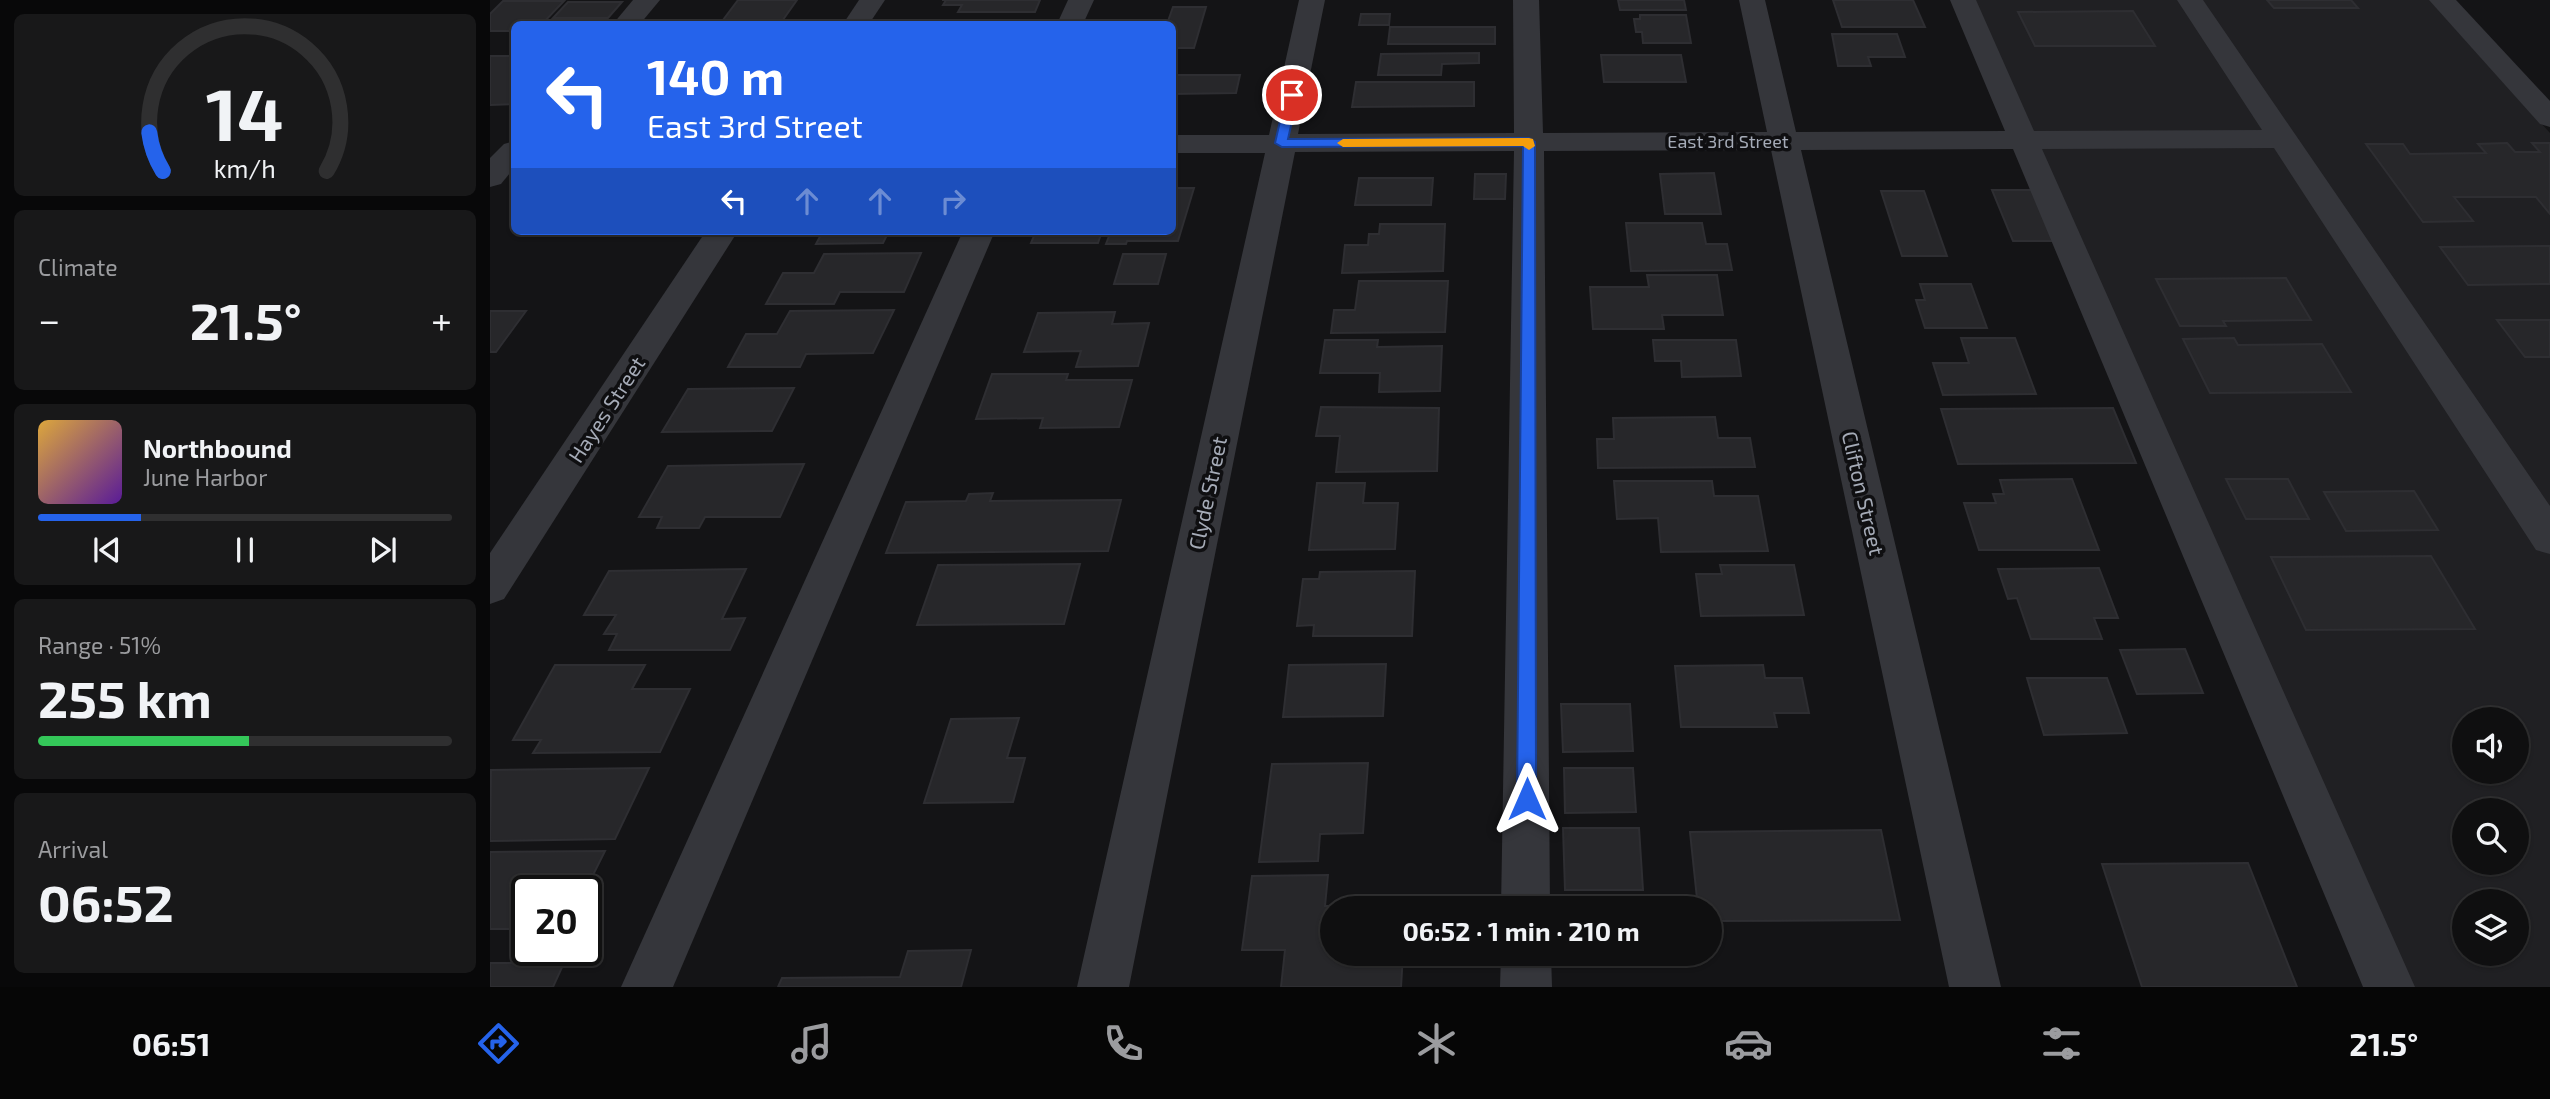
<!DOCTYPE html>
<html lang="en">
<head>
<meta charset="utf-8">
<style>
	:root { --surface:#0f0f10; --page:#181819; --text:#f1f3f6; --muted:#9b9c9f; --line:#2f2f30; --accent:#2563eb }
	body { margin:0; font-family:"Exo 2",sans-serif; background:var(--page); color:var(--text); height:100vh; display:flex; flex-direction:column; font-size:26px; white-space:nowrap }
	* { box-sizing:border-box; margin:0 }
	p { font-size:23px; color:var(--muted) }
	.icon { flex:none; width:38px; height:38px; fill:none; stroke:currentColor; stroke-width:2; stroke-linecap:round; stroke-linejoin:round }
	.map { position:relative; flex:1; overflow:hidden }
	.details { display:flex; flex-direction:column; gap:14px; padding:14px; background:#080809; width:490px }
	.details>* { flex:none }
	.guide { position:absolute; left:21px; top:21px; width:665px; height:214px; border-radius:10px; box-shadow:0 2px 5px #0004,0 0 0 2px var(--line); background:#2563eb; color:#fff; overflow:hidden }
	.fabs { position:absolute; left:1962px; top:707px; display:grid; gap:14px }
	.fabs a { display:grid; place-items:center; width:77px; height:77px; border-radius:50%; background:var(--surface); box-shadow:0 2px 5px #0004,0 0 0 2px var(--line); font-size:35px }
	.speed { position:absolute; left:21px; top:875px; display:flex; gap:14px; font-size:35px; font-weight:700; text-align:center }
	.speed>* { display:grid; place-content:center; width:91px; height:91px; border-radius:50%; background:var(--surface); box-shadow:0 2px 5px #0004,0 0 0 2px var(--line); line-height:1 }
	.speed .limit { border:4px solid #111; border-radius:10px; background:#fff; color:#111 }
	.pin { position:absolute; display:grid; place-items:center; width:60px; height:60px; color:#fff; margin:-30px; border:4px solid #fff; border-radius:50%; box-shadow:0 2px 7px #0007 }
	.me { position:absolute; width:77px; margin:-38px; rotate:0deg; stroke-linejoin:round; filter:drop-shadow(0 0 5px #0008) }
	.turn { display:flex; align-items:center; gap:24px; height:147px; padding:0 21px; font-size:32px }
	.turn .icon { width:91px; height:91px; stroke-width:2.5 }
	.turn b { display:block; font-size:49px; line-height:60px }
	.lanes { display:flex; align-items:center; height:66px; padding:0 21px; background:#0003; justify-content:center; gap:35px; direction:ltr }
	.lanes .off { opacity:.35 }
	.big { font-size:52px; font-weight:700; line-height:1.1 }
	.details .tile { flex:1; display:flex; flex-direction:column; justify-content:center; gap:10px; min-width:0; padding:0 24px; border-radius:10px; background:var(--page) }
	.details .dial { align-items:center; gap:0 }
	.dial svg { height:182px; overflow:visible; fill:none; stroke:var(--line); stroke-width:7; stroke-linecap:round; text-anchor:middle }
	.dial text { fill:var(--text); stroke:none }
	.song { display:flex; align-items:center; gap:21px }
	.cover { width:84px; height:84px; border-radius:10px; background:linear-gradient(135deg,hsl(40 70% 55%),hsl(270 70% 35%)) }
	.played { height:7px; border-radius:4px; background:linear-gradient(90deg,var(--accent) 25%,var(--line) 25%) }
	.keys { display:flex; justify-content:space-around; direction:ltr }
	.heat { display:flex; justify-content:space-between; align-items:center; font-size:38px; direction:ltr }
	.charge { height:10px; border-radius:5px; background:linear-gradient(90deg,#34c759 51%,var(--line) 0) }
	.trip { position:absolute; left:830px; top:896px; width:402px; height:70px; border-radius:35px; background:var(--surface); box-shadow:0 2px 5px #0004,0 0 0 2px var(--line); font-weight:700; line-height:70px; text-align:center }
	.tabs { display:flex; height:112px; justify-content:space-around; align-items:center; background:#060606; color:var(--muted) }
	.tabs .icon { width:49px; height:49px }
	.tabs .selected { color:var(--accent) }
	.tabs b { font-size:32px; color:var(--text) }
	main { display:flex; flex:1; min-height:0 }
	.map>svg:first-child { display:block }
	.built { fill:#202023; fill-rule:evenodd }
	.building { fill:#27272a; stroke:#2e2e32; stroke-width:2 }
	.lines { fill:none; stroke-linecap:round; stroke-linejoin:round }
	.minor { fill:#35363b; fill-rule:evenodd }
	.route { fill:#2563eb; stroke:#184099; stroke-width:2 }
	.slow { fill:#f59e0b }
	.labels { text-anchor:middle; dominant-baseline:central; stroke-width:7; stroke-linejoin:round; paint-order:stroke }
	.far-street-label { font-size:18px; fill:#a5abb7; stroke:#0f0f11 }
	.street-label { font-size:21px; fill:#a5abb7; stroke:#0f0f11 }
</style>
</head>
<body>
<main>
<section class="details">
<div class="tile dial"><svg viewBox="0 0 100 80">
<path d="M14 69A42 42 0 1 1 86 69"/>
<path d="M14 69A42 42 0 0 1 8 52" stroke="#2563eb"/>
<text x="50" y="56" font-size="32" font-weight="700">14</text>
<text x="50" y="72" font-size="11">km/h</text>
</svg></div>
<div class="tile"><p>Climate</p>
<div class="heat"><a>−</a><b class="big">21.5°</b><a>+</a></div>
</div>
<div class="tile">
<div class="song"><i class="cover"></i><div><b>Northbound</b><p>June Harbor</p></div></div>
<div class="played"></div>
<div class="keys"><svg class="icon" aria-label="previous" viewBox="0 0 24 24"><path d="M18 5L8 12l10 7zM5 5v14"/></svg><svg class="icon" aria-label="pause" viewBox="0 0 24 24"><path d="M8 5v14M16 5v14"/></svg><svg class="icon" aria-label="next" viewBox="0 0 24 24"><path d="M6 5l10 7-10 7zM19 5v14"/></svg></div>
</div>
<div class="tile"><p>Range · 51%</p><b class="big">255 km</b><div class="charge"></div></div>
<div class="tile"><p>Arrival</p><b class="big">06:52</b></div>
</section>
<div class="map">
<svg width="2060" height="987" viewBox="0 0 2060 987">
	<rect width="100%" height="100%" fill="#141416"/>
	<!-- built -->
	<path class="built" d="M1484,0H1940L2060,133V987H1919ZM1974,719H2026V772H1974ZM1974,810H2026V863H1974ZM1974,901H2026V954H1974Z"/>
	<!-- building -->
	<g class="building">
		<polygon points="248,0 307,0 290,24 230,24"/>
		<polygon points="452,0 550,0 545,12 468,12 472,5 453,5 456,0"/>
		<polygon points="1128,0 1194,0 1196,10 1130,10"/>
		<polygon points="1343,0 1423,0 1435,27 1352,27"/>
		<polygon points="1777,0 1861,0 1868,8 1784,8"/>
		<polygon points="13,1 74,1 52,24 24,24 24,31 0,31 0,14"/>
		<polygon points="78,2 132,2 118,18 63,18"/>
		<polygon points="683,7 716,7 704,48 682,48 682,24 677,24"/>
		<polygon points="1643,11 1665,46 1545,46 1528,12"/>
		<polygon points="871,14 900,14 899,25 869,25"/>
		<polygon points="1150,15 1196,15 1201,43 1153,43 1152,32 1146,32 1144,19 1150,19"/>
		<polygon points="900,27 1005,27 1005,44 898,44"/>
		<polygon points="1342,34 1407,34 1415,57 1378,57 1381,66 1348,66"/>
		<polygon points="989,53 989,63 952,64 951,75 888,75 891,54"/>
		<polygon points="1111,55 1191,55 1196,82 1114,82"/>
		<polygon points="0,56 24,56 24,104 0,105"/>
		<polygon points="682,75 750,75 746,93 682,94"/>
		<polygon points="866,82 984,82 984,106 862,107"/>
		<polygon points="2017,143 2025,152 2050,152 2042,143 2060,143 2060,214 2046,197 1964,197 1983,221 1933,222 1876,144 1913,144 1920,154 1996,153 1988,144"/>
		<polygon points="1224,173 1231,214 1175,214 1170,174"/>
		<polygon points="985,174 1016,174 1015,199 984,199"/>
		<polygon points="869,178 943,178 941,205 865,205"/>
		<polygon points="682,188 704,188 688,241 637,241 636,244 616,244 621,231 682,231"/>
		<polygon points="1502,190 1548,190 1571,241 1523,241"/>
		<polygon points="1391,191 1434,191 1457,256 1412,256"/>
		<polygon points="1136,223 1212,223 1216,244 1237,244 1242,270 1141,271"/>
		<polygon points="890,224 955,224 953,271 852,273 855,245 878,245 879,234 889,234"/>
		<polygon points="333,231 399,231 393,243 326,244"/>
		<polygon points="546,231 612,231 608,243 541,243"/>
		<polygon points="2060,246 2060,284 1978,285 1950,247"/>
		<polygon points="431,253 414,292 350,292 344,304 276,304 293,273 324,273 334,254"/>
		<polygon points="633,254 676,254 668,284 624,284"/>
		<polygon points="1157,275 1227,275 1233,315 1172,315 1174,329 1103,329 1100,287 1159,287"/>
		<polygon points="1796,278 1821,320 1733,321 1736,326 1690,326 1666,279"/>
		<polygon points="869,281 958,281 955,332 841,333 844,310 865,310"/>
		<polygon points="1430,284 1481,284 1497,328 1435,328 1426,300 1435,300"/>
		<polygon points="404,310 383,353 316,354 310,367 238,367 256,334 287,334 300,311"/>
		<polygon points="0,311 36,311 6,352 0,352"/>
		<polygon points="625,312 622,324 659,323 648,366 586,367 591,351 534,352 548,313"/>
		<polygon points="2007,320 2060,320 2060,357 2035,357"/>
		<polygon points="1471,338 1525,338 1546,394 1453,395 1443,363 1479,363"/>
		<polygon points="1744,338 1748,345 1832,344 1861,392 1720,393 1693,339"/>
		<polygon points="835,340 888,340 887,347 952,346 950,391 889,392 890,373 830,373"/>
		<polygon points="1163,340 1246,340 1251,376 1192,377 1191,361 1165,361"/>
		<polygon points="502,374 578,374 576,380 642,380 629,427 550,428 553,418 486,419"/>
		<polygon points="304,388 282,431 172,432 198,389"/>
		<polygon points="831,407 949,408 947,471 846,472 850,436 826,436"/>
		<polygon points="1623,408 1646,463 1468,464 1451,409"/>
		<polygon points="1225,417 1228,438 1260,438 1265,467 1108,468 1107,439 1124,439 1123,418"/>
		<polygon points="314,464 290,517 215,517 209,528 167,528 172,517 149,517 178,466"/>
		<polygon points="1582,479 1609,550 1489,550 1474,503 1506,503 1503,494 1514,494 1510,480"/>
		<polygon points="1736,479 1798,479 1819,519 1756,519"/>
		<polygon points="1124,481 1222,481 1224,496 1268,496 1278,551 1171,552 1168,518 1127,519"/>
		<polygon points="827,483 875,483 873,503 908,503 905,549 819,550"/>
		<polygon points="1924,491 1948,530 1856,531 1834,492"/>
		<polygon points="503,493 500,501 631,500 618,551 396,553 416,502 476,501 479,494"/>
		<polygon points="1941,556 1985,629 1816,630 1781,557"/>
		<polygon points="590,564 574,624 427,625 448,565"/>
		<polygon points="1230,565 1304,565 1314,615 1211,616 1206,574 1232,574"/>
		<polygon points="1609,568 1628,618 1604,618 1612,639 1541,639 1527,598 1518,599 1508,569"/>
		<polygon points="256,569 232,619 255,618 240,650 119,650 127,634 114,634 126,615 94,615 119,571"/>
		<polygon points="925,571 922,636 823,636 824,625 807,626 813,579 829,579 830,572"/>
		<polygon points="1695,649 1713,693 1647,694 1630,650"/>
		<polygon points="896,664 893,716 793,717 799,665"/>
		<polygon points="65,665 155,665 142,689 200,689 170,752 43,753 51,740 23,740"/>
		<polygon points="1273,665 1275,678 1312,678 1319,713 1284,713 1287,727 1191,727 1185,666"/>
		<polygon points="1537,678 1617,678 1637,733 1554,735"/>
		<polygon points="1071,704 1140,704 1143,751 1073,752"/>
		<polygon points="529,718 517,758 535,758 523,802 434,803 461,719"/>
		<polygon points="878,763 873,833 830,834 828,861 769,862 782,764"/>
		<polygon points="159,768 125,839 0,841 1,770"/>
		<polygon points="1074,768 1143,768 1146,812 1075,813"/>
		<polygon points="1073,828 1149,828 1153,890 1075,890"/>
		<polygon points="1391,830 1410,920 1220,921 1220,908 1208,908 1200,832"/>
		<polygon points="115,851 95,891 37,891 37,929 0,929 0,852"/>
		<polygon points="1758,863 1807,987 1652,987 1612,864"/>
		<polygon points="838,875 835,906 915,905 915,908 842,908 842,954 913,954 911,987 791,987 795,950 752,950 762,876"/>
		<polygon points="481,950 471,987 288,987 292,978 410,977 418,951"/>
		<polygon points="0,963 74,963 63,987 0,987"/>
	</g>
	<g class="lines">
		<!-- minor -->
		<g class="minor">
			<polygon points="143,0 170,0 150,24 123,24"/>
			<polygon points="369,0 395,0 379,24 353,24"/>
			<polygon points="578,0 604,0 593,24 567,24"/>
			<polygon points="809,0 835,0 808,134 1024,133 1023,0 1049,0 1053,133 1277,132 1249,0 1275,0 1306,132 1515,131 1460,0 1486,0 1544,131 1772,130 1687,0 1713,0 2060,506 2060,554 2046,550 1784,148 1552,149 1925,987 1873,987 1523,149 1311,150 1511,987 1459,987 1281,150 1054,151 1060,908 1011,908 1024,151 805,152 639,987 587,987 775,153 682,153 682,135 779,135"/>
			<polygon points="1939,0 1966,0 2060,101 2060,127 2050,124"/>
			<polygon points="24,141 24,168 11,184 0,187 0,158 14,144"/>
			<polygon points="216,231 248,231 14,599 0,604 0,553"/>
			<polygon points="473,231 505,231 183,987 131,987"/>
			<polygon points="1011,954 1061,954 1062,987 1010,987"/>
		</g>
	</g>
	<!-- route -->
	<polygon class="route" points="802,92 808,95 798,139 1039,138 1045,142 1046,799 1043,805 1037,808 1030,805 1027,799 1033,146 792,147 785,143 796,95"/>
	<!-- slow -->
	<polygon class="slow" points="1039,138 1043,139 1045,146 1039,150 1033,146 853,147 847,143 853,139"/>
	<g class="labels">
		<!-- far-street labels -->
		<g class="far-street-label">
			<text x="1238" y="141">East 3rd Street</text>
		</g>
		<!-- street labels -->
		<g class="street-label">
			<text transform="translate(116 409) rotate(-57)">Hayes Street</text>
			<text transform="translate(717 493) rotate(-78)">Clyde Street</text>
			<text transform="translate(1374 493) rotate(77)">Clifton Street</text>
		</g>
	</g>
</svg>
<div class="fabs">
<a><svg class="icon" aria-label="sound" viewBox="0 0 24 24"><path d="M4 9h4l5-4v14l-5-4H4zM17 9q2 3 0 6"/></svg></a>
<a><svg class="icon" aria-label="search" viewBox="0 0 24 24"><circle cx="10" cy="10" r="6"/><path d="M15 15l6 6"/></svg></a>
<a><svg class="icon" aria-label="layers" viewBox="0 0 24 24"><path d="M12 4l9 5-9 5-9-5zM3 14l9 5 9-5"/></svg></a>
</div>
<div class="speed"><div class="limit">20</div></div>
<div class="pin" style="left:802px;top:95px;background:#d93025"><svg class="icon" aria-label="arrive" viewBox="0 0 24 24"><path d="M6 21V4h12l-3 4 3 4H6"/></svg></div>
<svg class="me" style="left:1037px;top:799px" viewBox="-20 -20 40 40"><path d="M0-17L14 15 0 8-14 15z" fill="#2563eb" stroke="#fff" stroke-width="4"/></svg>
<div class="trip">06:52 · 1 min · 210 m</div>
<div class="guide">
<div class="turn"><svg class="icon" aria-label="left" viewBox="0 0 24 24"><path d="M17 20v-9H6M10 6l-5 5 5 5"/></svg><div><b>140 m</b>East 3rd Street</div></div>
<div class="lanes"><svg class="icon" aria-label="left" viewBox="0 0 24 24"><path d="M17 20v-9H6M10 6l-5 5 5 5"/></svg><svg class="icon off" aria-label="ahead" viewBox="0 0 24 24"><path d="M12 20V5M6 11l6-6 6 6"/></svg><svg class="icon off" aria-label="ahead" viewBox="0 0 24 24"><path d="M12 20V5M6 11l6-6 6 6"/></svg><svg class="icon off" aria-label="right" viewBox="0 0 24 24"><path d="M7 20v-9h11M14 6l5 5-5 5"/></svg></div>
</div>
</div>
</main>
<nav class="tabs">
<b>06:51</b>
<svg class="icon selected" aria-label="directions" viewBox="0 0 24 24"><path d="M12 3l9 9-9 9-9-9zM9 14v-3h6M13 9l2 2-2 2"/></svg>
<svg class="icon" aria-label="music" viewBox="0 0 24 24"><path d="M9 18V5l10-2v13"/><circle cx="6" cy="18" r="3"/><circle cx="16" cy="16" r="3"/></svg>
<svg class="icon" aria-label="phone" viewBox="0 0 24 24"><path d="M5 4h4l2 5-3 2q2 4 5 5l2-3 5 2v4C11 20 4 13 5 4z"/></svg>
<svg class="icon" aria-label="climate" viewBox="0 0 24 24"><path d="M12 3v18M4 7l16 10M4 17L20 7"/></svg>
<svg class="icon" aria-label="car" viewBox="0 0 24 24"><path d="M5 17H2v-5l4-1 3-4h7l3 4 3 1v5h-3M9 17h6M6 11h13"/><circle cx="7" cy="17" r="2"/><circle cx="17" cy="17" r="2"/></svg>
<svg class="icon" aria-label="filters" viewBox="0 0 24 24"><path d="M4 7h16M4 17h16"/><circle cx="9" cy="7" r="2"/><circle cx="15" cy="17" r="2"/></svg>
<b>21.5°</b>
</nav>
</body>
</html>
